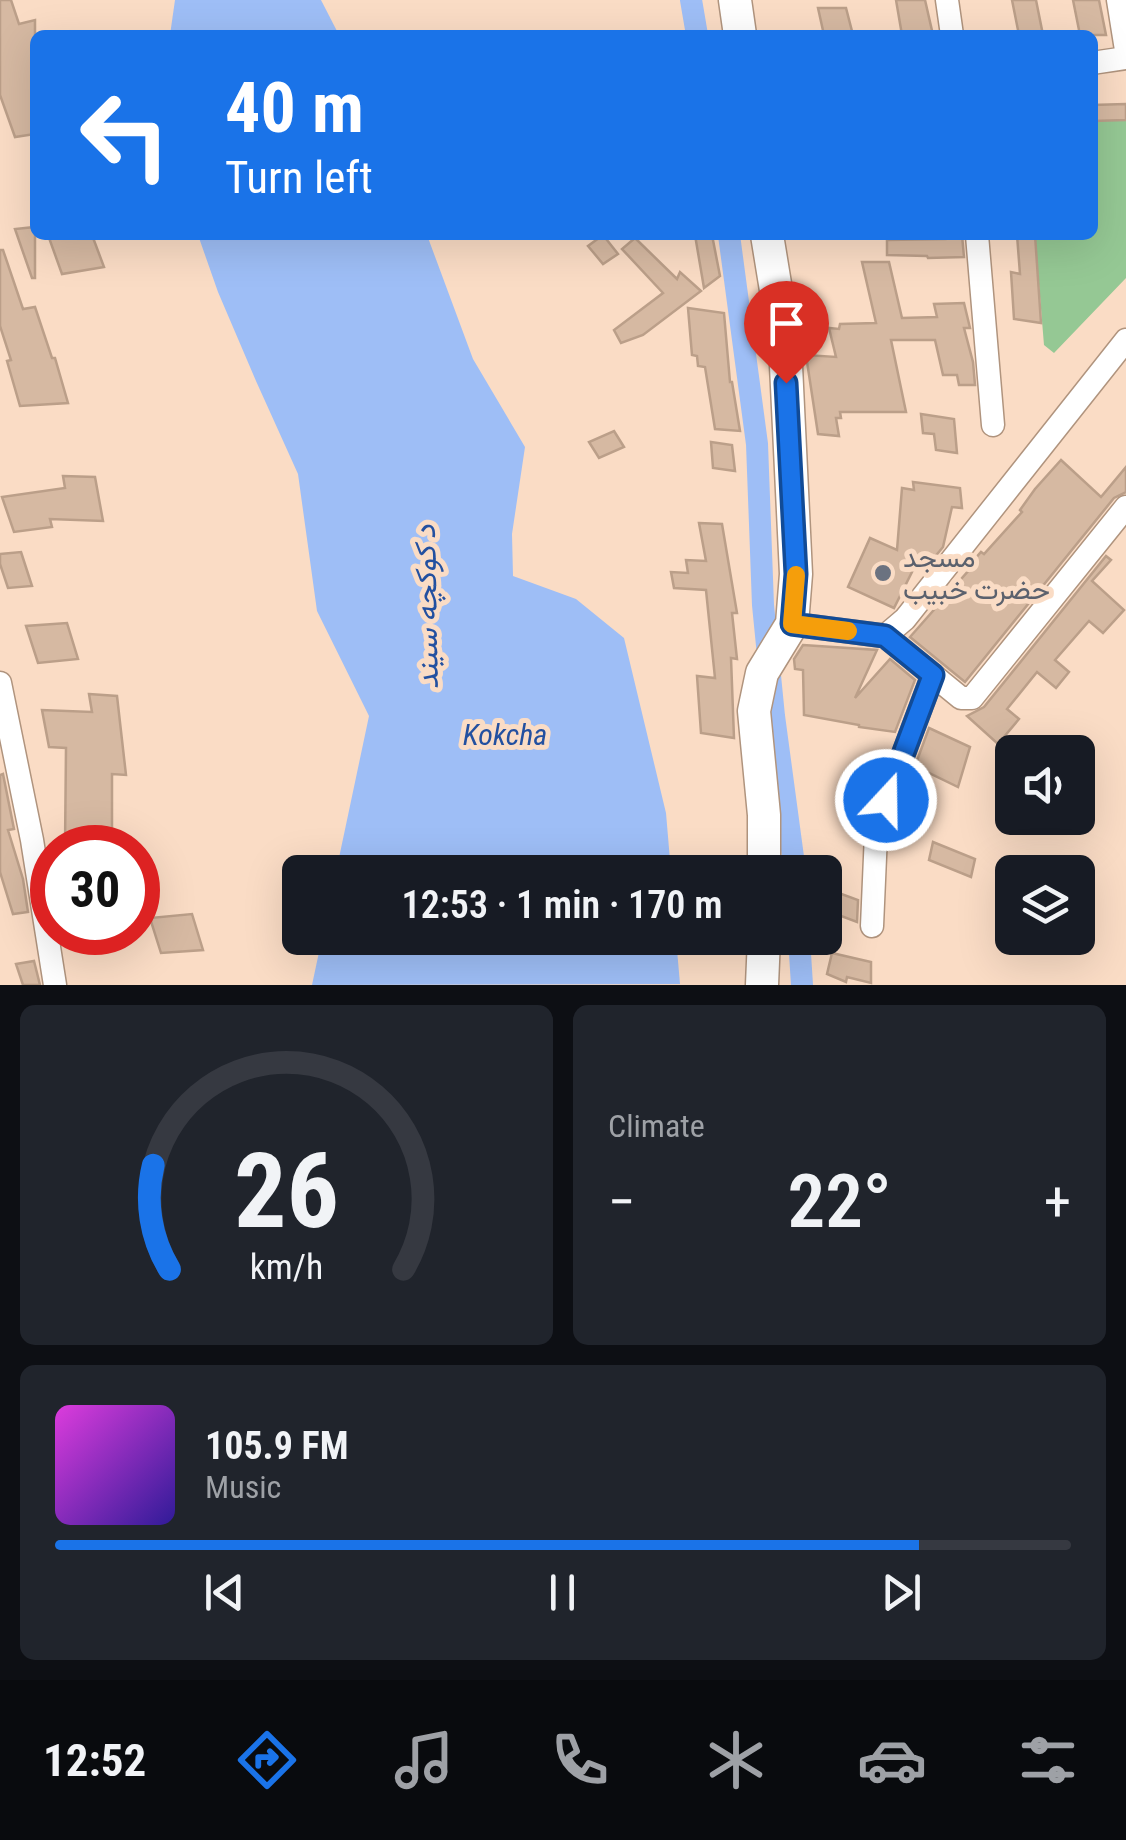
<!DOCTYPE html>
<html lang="en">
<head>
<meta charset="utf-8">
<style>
	:root { --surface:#171b24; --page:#20242c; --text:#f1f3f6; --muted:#9ea1a6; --line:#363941; --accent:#1a73e8 }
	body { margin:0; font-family:"Roboto Condensed",Vazirmatn,sans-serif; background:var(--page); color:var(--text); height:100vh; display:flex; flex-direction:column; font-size:38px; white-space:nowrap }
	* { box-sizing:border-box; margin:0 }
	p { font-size:32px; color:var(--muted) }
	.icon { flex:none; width:55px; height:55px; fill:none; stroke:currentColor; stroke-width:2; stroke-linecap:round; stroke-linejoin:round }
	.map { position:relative; height:985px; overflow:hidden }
	.sheet { display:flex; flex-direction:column; gap:20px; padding:20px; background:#0d0f14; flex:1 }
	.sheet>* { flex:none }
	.banner { position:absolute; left:30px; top:30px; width:1068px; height:210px; border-radius:15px; box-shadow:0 10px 40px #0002; background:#1a73e8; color:#fff; overflow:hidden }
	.controls { position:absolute; left:995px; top:735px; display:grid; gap:20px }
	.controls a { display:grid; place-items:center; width:100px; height:100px; border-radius:15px; background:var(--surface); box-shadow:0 10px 40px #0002; font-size:50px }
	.speed { position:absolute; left:30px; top:825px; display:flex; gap:20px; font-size:50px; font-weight:700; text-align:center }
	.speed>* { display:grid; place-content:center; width:130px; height:130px; border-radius:50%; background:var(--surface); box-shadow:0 10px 40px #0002; line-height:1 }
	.speed .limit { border:15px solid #d22; background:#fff; color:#111 }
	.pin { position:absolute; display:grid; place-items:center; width:85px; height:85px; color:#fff; margin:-102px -42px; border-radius:50% 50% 50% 0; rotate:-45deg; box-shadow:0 0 10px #0007 }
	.pin .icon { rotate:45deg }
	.me { position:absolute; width:110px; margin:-55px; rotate:21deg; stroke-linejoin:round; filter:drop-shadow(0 0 8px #0008) }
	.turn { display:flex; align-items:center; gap:35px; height:210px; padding:0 30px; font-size:45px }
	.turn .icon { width:130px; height:130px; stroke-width:2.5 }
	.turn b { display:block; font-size:70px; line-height:85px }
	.big { font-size:75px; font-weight:600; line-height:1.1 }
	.sheet .tile { flex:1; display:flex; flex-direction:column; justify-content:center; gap:15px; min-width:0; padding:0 35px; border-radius:15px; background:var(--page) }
	.sheet .dial { align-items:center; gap:0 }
	.dial svg { height:260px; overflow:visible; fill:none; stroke:var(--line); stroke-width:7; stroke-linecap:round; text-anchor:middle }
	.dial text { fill:var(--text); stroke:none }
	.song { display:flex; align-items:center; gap:30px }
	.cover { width:120px; height:120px; border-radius:15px; background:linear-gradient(135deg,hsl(300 70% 55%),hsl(250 70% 35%)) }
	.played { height:10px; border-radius:5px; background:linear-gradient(90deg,var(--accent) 85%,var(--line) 85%) }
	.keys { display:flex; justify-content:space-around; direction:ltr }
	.heat { display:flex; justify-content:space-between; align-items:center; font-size:55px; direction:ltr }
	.sheet .tiles { flex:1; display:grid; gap:20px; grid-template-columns:1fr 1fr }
	.tile:last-child { grid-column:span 2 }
	.trip { position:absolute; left:282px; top:855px; width:560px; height:100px; border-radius:15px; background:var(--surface); box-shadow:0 10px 40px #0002; font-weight:600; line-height:100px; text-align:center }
	.tab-bar { display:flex; height:160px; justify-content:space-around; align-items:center; background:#090b0e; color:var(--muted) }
	.tab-bar .icon { width:70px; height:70px }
	.tab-bar .active { color:var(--accent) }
	.tab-bar b { font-size:45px; color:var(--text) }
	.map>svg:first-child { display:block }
	.green { fill:#95c894 }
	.water { fill:#9ebef6 }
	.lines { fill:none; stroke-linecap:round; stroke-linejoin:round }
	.canal { stroke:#9ebef6; stroke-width:22 }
	.building { fill:#d6b9a2; stroke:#bb9f89; stroke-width:2.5 }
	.street-casing { stroke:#b0947e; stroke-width:25 }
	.secondary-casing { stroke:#b0947e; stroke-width:35 }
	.street { stroke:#fff; stroke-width:22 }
	.secondary { stroke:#fff; stroke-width:32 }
	.route-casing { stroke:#114b97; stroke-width:25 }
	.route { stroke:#1a73e8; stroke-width:18 }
	.slow { stroke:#f59e0b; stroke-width:18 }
	.worship-dot { fill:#6b7280; stroke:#fadcc5; stroke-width:4 }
	.labels { text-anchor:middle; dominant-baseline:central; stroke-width:10; stroke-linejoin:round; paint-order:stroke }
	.worship-label { font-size:28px; fill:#5b616d; stroke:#fadcc5; text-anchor:start }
	.water-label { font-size:30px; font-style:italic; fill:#2350a0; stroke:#fadcc5 }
</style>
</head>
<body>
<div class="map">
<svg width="1126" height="985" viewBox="0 0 1126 985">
	<rect width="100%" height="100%" fill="#fadcc5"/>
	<!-- green -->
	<polygon class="green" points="1126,120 1126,278 1054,353 1044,345 1035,235 1092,235 1093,121"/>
	<!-- water -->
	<g class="water">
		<polygon points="175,0 321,0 339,35 170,35"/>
		<polygon points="198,235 427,235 473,359 525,447 512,534 513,576 576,599 624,638 666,813 671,872 336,872 369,716 317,611 298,474 256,381 218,292"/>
		<polygon points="322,938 676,938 680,984 312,985"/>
	</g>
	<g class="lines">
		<!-- canal -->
		<g class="canal">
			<polyline points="691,0 697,35"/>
			<polyline points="729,235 757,444 763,605 774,716 795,872"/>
			<polyline points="799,938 802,985"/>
		</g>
	</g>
	<!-- building -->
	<g class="building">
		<polygon points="0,0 11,0 19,24 35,20 35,134 15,137 0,95"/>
		<polygon points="896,0 925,0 933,35 902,35"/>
		<polygon points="1012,0 1036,0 1043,35 1019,35"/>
		<polygon points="1073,0 1099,0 1106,35 1080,35"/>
		<polygon points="818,8 846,8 853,35 824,35"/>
		<polygon points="1126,104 1126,120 1092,121 1092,105"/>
		<polygon points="35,227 35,278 32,278 15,229"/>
		<polygon points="48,235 92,235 104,267 62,274"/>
		<polygon points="603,235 618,254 603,264 588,246"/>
		<polygon points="695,235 712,235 720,276 704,288"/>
		<polygon points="944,235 962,235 964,257 928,258 927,256 887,255 887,240 945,239"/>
		<polygon points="1017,235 1035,235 1041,323 1014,319 1011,272 1020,274"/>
		<polygon points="635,238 677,279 680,272 701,291 643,335 621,343 614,330 663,293 622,249"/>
		<polygon points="0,250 3,250 23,309 35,307 52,358 55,358 68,403 20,406 7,361 11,360 0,326"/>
		<polygon points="862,262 889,262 902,318 937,317 934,304 964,303 970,328 964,328 973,362 975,385 959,385 957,375 943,375 935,340 891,340 906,412 840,412 841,418 836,418 839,436 818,434 806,355 836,357 829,328 839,329 840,324 876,323"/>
		<polygon points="688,308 724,313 730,382 732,382 740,431 715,429 705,367 698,366 697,356 692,355"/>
		<polygon points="921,414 954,419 957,453 936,450 934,434 923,433"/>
		<polygon points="614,431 624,447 599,458 589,442"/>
		<polygon points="711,442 732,445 735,471 713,468"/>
		<polygon points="1061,460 1101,497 1126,467 1126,492 1114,498 965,682 910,637 969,570 966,569 981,552 984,554 1022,512 1020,510 1035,489"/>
		<polygon points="63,476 95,477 103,521 50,519 52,527 14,532 2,497 65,488"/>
		<polygon points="913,482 960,488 962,508 952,507 943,547 933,559 920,556 894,608 848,587 870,538 897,550 902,488 914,490"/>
		<polygon points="699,523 722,524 737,613 732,613 737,659 731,658 734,738 701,733 697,676 715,678 706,590 674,588 671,572 688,573 686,560 706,561"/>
		<polygon points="21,552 32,586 8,588 0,564 0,554"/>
		<polygon points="1106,556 1111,560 1092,581 1124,610 1103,633 1089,621 1055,660 1069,672 1056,688 1037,672 1007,709 1019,719 998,744 967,716 984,707"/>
		<polygon points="67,623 78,659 38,663 26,626"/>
		<polygon points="803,645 877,650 855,698 890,659 915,680 895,732 859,727 859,725 804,715 803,670 795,669 794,659"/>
		<polygon points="89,694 117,696 126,775 112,774 112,845 65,846 66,748 49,747 42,710 92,712"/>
		<polygon points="929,728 970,747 958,787 915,766"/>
		<polygon points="3,774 14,829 8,830 23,879 28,912 13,914 0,872 0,775"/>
		<polygon points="933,842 975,859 971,877 929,860"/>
		<polygon points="836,892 858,900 857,922 833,913"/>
		<polygon points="192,914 203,950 161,953 150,918"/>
		<polygon points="832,953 871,962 871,983 847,977 846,982 827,974"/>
		<polygon points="34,961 40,985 23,985 16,964"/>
	</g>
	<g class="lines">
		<!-- street casing -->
		<g class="street-casing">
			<g id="street">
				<polyline points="947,0 952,35"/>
				<polyline points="1118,0 1126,50"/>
				<polyline points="1092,63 1126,58"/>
				<polyline points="977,235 993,425"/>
				<polyline points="792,624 885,636 961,698 972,698 1126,507"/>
				<polyline points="885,636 905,619 1126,340"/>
				<polyline points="0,683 32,840 55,985"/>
				<polyline points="872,926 876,834 886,800 933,675"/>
			</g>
		</g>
		<!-- secondary casing -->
		<g class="secondary-casing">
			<g id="secondary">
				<polyline points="735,0 740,35"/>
				<polyline points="764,872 764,815 754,711 762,673 792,624 796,574 785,345 767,235"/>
				<polyline points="762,985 764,938"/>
			</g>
		</g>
		<!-- street -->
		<use href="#street" class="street"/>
		<!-- secondary -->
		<use href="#secondary" class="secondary"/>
	</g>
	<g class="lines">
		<!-- route casing -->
		<g class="route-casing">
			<polyline id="route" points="786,383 796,574 792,624 885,636 933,675 886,800"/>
		</g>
		<!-- route -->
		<use href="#route" class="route"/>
		<!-- slow -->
		<polyline class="slow" points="796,575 792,624 848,631"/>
	</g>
	<!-- markers -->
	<circle class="worship-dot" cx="883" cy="573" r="10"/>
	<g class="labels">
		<!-- worship labels -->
		<g class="worship-label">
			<text x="903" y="557">مسجد<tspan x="903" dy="32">حضرت خبیب</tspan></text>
		</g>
		<!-- water labels -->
		<g class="water-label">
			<text transform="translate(426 607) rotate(-91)">د کوکچه سیند</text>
			<text x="505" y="734">Kokcha</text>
		</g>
	</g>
</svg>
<div class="controls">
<a><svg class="icon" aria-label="sound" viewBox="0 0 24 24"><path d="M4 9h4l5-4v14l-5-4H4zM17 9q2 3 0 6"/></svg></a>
<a><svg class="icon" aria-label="layers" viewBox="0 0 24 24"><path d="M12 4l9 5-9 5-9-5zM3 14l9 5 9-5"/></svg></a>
</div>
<div class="speed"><div class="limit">30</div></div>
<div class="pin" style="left:786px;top:383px;background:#d93025"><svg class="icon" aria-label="arrive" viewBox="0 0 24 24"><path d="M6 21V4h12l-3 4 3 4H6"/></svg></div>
<svg class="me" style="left:886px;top:800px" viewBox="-20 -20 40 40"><circle r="17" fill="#1a73e8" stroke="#fff" stroke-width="3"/><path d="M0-11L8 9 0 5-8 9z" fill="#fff"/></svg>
<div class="trip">12:53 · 1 min · 170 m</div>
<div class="banner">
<div class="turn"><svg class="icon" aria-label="left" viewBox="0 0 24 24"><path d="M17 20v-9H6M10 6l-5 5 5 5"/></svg><div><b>40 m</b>Turn left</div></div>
</div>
</div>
<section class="sheet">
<div class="tiles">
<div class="tile dial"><svg viewBox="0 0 100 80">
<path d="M14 69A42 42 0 1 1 86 69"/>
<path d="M14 69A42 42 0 0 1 9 37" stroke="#1a73e8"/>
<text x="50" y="56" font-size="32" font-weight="700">26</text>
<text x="50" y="72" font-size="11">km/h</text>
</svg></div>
<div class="tile"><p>Climate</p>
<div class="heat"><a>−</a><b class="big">22°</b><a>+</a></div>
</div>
<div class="tile">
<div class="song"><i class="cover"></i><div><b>105.9 FM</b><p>Music</p></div></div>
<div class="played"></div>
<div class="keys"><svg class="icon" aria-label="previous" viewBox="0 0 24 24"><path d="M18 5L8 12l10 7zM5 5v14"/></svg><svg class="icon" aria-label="pause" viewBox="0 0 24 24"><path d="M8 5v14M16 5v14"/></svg><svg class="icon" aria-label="next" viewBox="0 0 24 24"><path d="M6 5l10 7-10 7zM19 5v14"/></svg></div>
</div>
</div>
</section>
<nav class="tab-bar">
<b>12:52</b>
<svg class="icon active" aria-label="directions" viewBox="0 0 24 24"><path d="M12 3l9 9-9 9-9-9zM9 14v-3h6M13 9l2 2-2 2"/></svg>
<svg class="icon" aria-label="music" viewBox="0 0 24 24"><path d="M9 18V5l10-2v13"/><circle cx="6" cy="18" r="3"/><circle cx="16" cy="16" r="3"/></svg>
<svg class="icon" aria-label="phone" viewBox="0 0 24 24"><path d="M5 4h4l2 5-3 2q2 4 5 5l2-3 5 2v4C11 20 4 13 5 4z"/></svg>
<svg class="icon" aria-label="climate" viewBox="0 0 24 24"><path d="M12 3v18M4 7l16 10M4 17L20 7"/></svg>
<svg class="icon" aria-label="car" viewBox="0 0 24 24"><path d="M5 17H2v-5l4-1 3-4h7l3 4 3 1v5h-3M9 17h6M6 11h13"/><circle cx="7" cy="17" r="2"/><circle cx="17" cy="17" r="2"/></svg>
<svg class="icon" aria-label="filters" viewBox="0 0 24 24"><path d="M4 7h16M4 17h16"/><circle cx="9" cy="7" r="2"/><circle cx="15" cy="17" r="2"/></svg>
</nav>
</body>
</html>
